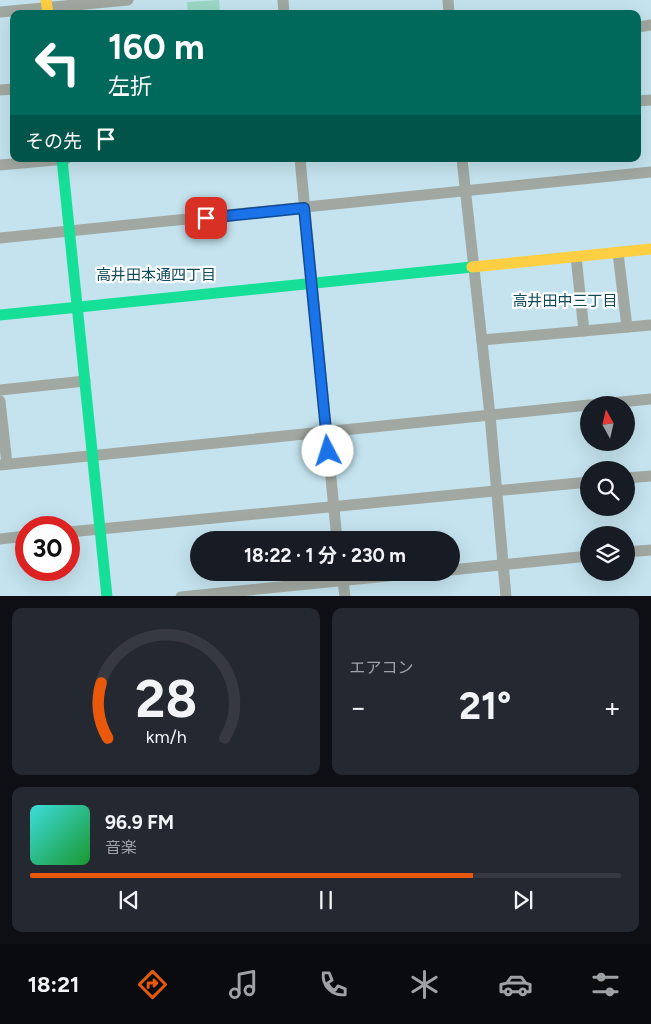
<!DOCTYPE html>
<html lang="ja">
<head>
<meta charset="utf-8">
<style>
	:root { --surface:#171b24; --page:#242831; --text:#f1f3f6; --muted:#9ea1a6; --line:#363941; --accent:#ea580c }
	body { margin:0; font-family:Figtree,"Noto Sans JP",sans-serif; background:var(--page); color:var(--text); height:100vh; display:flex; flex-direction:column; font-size:19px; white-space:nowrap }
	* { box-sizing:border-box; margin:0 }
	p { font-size:16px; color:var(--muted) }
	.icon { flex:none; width:28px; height:28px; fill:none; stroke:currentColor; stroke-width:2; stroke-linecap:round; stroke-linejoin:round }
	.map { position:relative; height:596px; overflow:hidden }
	.drawer { display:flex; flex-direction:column; gap:12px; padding:12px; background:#0d0f14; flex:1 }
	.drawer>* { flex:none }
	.guide { position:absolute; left:10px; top:10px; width:631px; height:152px; border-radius:10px; box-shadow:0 5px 20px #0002; background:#00695c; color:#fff; overflow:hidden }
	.needle { width:32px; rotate:352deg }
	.controls { position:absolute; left:580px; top:396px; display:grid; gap:10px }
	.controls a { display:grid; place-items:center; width:55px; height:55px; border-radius:50%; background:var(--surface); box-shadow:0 5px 20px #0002; font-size:25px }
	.speed { position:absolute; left:15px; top:516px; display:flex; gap:10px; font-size:25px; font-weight:700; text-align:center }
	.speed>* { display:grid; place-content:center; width:65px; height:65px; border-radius:50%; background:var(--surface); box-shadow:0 5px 20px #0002; line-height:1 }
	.speed .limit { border:8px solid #d22; background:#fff; color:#111 }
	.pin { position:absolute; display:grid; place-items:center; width:42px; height:42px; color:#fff; margin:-21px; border-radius:10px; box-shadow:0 2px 8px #0006 }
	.me { position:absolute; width:55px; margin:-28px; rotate:355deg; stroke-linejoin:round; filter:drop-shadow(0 0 4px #0008) }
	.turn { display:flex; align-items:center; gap:18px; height:105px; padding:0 15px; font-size:22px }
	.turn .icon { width:65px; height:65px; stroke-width:2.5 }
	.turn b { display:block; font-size:35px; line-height:42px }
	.then { display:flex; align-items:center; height:48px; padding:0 15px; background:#0003; gap:10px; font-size:19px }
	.big { font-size:38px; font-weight:700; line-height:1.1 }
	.drawer .widget { flex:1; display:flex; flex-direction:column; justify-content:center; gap:8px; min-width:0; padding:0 18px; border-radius:10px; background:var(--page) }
	.drawer .dial { align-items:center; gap:0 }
	.dial svg { height:130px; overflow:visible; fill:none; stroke:var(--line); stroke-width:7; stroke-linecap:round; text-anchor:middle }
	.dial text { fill:var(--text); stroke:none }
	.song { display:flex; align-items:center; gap:15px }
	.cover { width:60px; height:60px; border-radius:8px; background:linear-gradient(135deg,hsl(180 70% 55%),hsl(130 70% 35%)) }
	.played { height:5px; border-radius:2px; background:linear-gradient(90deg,var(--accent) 75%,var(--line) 75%) }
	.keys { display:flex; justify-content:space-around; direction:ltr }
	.heat { display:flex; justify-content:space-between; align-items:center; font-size:28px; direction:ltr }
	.drawer .tiles { flex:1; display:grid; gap:12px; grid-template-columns:1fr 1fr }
	.widget:last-child { grid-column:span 2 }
	.trip { position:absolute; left:190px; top:531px; width:270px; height:50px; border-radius:25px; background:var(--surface); box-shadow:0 5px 20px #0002; font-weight:700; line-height:50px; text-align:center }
	.menu { display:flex; height:80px; justify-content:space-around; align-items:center; background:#090b0e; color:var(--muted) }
	.menu .icon { width:35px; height:35px }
	.menu .on { color:var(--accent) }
	.menu b { font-size:22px; color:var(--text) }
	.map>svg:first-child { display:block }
	.green { fill:#99d8c5 }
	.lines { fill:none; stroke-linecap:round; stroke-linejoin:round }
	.street { stroke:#a1a8a1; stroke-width:11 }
	.fast { stroke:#16e098; stroke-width:11 }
	.slow { stroke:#ffcf43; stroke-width:11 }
	.route-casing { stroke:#114b97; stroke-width:12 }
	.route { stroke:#1a73e8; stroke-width:9 }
	.labels { text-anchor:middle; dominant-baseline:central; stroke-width:4.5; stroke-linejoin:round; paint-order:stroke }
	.neighbourhood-label { font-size:15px; fill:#0f4a5b; stroke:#fff }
</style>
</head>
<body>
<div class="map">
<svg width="651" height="597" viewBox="0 0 651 597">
	<rect width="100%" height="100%" fill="#c4e3ee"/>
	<!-- green -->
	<polygon class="green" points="219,0 220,14 188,14 187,2"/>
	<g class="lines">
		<!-- street -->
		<g class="street">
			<polyline points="283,0 284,14"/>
			<polyline points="448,0 449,14"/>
			<polyline points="0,12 128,0"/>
			<polyline points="638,27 651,25"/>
			<polyline points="0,90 14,89"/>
			<polyline points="638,101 651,100"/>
			<polyline points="300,159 337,540"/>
			<polyline points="462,159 490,415 506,597"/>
			<polyline points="0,165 66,159"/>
			<polyline points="0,238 651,172"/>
			<polyline points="618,253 627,327"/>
			<polyline points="576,257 584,331"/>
			<polyline points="482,340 651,325"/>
			<polyline points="0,390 85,381"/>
			<polyline points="0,401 7,464"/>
			<polyline points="591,405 651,399"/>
			<polyline points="0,465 589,405"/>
			<polyline points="626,478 651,476"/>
			<polyline points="69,532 589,482"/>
			<polyline points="0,539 26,536"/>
			<polyline points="626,552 651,550"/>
			<polyline points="451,570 589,556"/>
			<polyline points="342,572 345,597"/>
			<polyline points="181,597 427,572"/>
		</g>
		<!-- fast -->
		<g class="fast">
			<polyline points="62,159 107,597"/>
			<polyline points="0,315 472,267"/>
		</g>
		<!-- slow -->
		<g class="slow">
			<polyline points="46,0 48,14"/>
			<polyline points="472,267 651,249"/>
		</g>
	</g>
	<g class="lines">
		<!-- route casing -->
		<g class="route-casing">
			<polyline id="route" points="206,218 304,208 328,451"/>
		</g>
		<!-- route -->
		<use href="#route" class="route"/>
	</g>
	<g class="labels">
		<!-- neighbourhood labels -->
		<g class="neighbourhood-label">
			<text x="156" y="275">高井田本通四丁目</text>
			<text x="565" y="301">高井田中三丁目</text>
		</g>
	</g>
</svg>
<div class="controls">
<a><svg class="needle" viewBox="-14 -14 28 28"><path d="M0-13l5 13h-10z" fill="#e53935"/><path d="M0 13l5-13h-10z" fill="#9ea1a6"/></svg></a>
<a><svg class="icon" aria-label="search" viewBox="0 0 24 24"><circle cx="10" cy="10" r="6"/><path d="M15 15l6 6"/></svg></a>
<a><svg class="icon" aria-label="layers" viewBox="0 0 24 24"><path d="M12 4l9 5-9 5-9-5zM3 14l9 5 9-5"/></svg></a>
</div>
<div class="speed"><div class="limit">30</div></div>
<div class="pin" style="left:206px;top:218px;background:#d93025"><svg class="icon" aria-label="arrive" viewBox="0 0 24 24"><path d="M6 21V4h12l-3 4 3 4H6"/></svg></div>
<svg class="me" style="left:328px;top:451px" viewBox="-20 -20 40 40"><circle r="19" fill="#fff"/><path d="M0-13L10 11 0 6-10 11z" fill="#1a73e8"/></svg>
<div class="trip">18:22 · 1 分 · 230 m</div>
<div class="guide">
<div class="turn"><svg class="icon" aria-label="left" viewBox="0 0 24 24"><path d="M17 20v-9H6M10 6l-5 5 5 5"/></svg><div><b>160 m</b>左折</div></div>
<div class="then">その先<svg class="icon" aria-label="arrive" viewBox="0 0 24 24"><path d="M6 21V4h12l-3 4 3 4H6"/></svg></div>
</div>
</div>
<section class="drawer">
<div class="tiles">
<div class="widget dial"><svg viewBox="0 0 100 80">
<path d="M14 69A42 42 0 1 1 86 69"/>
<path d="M14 69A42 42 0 0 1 10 35" stroke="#ea580c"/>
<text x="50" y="56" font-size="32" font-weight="700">28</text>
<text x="50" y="72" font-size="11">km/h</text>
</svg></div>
<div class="widget"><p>エアコン</p>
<div class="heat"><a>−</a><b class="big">21°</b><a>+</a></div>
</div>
<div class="widget">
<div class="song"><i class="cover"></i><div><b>96.9 FM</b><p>音楽</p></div></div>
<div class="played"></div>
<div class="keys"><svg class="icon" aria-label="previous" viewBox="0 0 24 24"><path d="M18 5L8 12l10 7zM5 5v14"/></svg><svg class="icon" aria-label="pause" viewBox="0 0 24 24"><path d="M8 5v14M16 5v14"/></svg><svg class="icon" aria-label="next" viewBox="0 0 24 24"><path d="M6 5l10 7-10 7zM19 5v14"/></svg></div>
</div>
</div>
</section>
<nav class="menu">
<b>18:21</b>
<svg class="icon on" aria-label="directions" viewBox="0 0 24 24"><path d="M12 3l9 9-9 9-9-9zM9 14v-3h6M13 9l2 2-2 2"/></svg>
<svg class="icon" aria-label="music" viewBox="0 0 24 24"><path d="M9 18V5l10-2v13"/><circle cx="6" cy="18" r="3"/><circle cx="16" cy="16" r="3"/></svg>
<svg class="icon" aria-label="phone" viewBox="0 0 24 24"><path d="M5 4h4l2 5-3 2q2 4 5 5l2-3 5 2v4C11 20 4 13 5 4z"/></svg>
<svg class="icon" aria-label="climate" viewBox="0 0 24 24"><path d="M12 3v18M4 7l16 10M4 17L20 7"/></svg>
<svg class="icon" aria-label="car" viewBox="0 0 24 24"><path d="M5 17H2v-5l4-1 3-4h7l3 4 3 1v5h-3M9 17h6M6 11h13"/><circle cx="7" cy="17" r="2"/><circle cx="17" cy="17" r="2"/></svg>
<svg class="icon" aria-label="filters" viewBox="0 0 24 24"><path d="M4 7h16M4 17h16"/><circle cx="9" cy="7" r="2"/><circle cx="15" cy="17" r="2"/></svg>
</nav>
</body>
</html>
